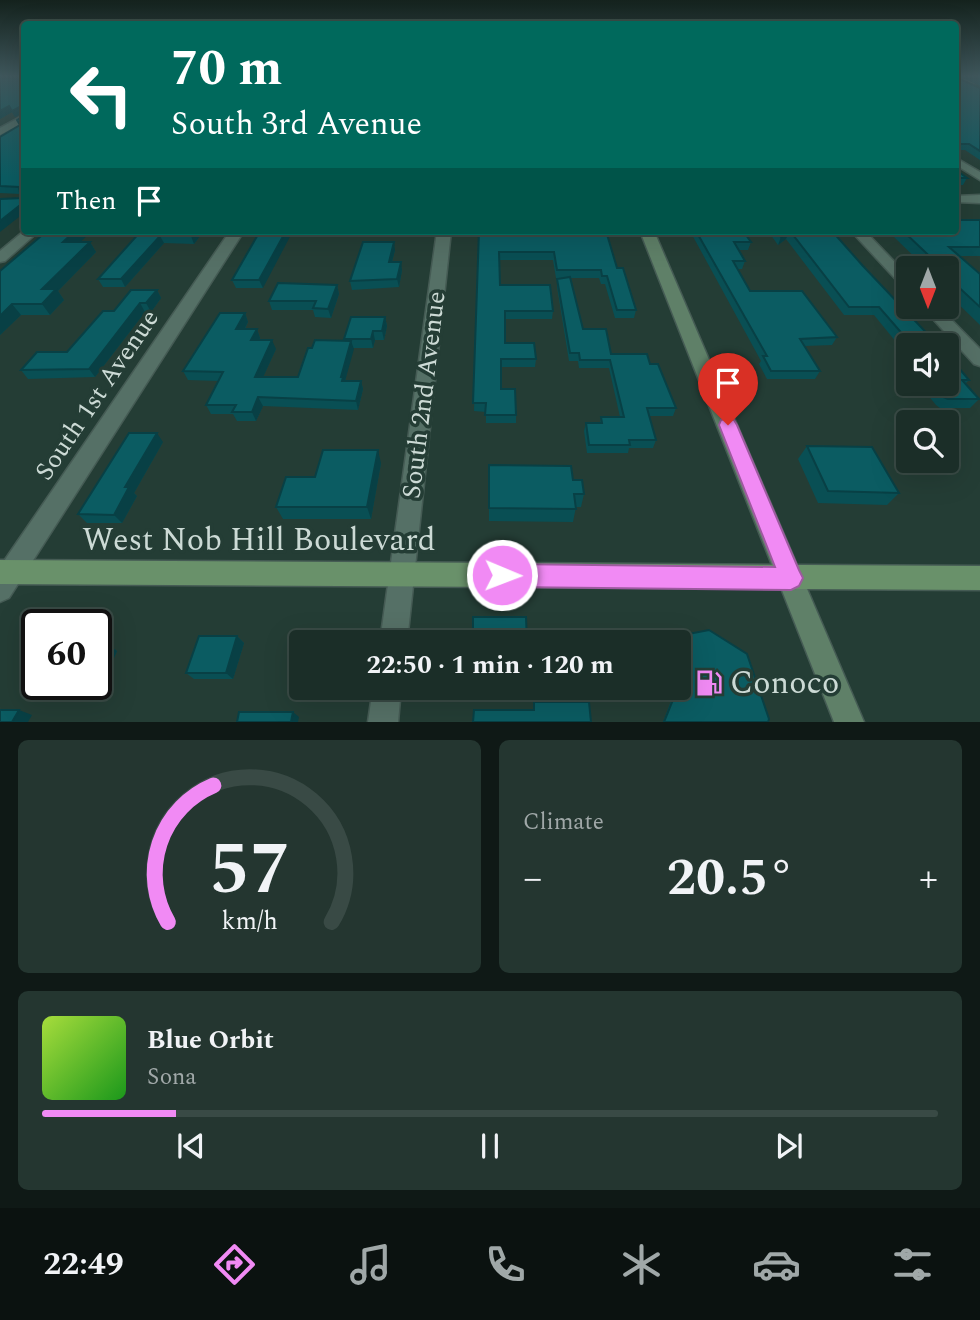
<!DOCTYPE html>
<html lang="en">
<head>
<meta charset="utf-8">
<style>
	:root { --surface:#1b2e28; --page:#243630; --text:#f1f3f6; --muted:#a0a8a8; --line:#394a45; --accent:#f18af4 }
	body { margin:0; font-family:Spectral,serif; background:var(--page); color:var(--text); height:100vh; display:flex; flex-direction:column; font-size:26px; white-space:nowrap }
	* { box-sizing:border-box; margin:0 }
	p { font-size:23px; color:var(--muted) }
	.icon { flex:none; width:38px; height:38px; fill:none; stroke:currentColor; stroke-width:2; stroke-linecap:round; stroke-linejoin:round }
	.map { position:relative; height:722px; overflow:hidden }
	.side { display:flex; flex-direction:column; gap:18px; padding:18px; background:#0f1916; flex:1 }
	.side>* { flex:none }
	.hud { position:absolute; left:21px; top:21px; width:938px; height:214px; border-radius:7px; box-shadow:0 7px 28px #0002,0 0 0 2px var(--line); background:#00695c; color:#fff; overflow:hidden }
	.needle { width:46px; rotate:180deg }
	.controls { position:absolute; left:896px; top:256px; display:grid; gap:14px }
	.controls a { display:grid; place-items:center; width:63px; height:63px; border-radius:7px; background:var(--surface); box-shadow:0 7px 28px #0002,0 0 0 2px var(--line); font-size:35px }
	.speed { position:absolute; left:21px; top:609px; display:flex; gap:14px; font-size:35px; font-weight:700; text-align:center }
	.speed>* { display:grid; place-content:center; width:91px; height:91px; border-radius:50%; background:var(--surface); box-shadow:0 7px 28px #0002,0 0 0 2px var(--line); line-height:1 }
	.speed .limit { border:4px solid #111; border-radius:10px; background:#fff; color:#111 }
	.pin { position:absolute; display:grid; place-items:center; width:60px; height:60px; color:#fff; margin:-72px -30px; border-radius:50% 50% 50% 0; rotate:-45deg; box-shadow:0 0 7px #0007 }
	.pin .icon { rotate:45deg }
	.me { position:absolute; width:77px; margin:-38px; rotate:91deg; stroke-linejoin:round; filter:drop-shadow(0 0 5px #0008) }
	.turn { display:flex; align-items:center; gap:24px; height:147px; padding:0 35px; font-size:32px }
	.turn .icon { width:91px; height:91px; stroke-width:2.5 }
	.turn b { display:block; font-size:49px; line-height:60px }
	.then { display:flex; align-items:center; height:66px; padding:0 35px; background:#0003; gap:14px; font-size:26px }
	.big { font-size:52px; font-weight:700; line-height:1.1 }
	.side .card { flex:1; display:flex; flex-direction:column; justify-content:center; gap:10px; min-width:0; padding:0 24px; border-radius:10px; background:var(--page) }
	.side .dial { align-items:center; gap:0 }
	.dial svg { height:182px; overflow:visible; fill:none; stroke:var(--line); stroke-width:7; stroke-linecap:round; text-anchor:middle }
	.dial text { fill:var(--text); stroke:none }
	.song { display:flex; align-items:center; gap:21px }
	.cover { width:84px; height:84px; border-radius:10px; background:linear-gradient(135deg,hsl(80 70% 55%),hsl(120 70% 35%)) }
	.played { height:7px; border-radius:4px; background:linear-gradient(90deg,var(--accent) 15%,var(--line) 15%) }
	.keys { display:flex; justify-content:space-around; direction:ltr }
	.heat { display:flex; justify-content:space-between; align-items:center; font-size:38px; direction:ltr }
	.side .tiles { flex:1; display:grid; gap:18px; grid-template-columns:1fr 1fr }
	.card:last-child { grid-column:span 2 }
	.trip { position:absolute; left:289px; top:630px; width:402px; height:70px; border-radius:7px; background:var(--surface); box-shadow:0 7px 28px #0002,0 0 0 2px var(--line); font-weight:700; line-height:70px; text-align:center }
	.tabs { display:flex; height:112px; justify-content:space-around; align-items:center; background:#0b1210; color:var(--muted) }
	.tabs .icon { width:49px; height:49px }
	.tabs .current { color:var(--accent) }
	.tabs b { font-size:32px; color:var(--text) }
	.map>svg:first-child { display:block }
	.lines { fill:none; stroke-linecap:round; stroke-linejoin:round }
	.street-casing { stroke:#455b54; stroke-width:3 }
	.secondary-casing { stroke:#455b54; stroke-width:3 }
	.primary-casing { stroke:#455b54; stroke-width:3 }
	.street { fill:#557066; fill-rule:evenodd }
	.secondary { fill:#5f8068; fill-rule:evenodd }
	.primary { fill:#69916a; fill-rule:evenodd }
	.wall { fill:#094f54 }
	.shaded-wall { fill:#084045 }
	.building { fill:#0b5c62; stroke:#084045; stroke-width:2 }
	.route { fill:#f18af4; stroke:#9d5a9f; stroke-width:2 }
	.labels { text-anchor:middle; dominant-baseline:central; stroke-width:7; stroke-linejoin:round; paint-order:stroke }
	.street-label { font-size:26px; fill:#ccdad5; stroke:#243d35 }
	.near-street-label { font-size:32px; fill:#ccdad5; stroke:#243d35 }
	.near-poi-label { font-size:32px; fill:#ccdad5; stroke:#243d35; text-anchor:start }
</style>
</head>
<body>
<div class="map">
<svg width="980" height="722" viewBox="0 0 980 722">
	<rect width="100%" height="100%" fill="#243d35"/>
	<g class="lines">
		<!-- street casing -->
		<g class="street-casing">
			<g id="street">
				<rect x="956" y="79" width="24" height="4"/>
				<polygon points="24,115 24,122 0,135 0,128"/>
				<polygon points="956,158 980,172 980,180 956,165"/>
				<polygon points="980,195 980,203 956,202 956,196"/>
				<polygon points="24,231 39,231 5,261 0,262 0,251"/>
				<polygon points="230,231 244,231 9,598 0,602 0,567"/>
				<polygon points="437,231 451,231 407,642 380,642"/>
				<polygon points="851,231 865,231 908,276 908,288 903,287"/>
				<polygon points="921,306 938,306 980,349 980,366 974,364"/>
				<polygon points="373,688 401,688 398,722 368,722"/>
			</g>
		</g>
		<!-- secondary casing -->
		<g class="secondary-casing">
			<polygon id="secondary" points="640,231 654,231 864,722 834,722"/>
		</g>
		<!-- primary casing -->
		<g class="primary-casing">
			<polygon id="primary" points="0,560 980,566 980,590 0,584"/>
		</g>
		<!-- street -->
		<use href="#street" class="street"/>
		<!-- secondary -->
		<use href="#secondary" class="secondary"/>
		<!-- primary -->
		<use href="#primary" class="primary"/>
	</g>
	<!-- wall -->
	<g class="wall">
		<polygon points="24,76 21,198 21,194 0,193 0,137 20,125 23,113 15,117 12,112 0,119 0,78 21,79"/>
		<polygon points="956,76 980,76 980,86 958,76 958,78 980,88 980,160 965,150 956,150"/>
		<polygon points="956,170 967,178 963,185 956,185"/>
		<polygon points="980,220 980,256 960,256 980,274 980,325 947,293 947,268 926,268 894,237 890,237 883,231 956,231"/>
		<polygon points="141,231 204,231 194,244 164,243 125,287 103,287 98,279"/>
		<polygon points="260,231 263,288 236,288 232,280"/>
		<polygon points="479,231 617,231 615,237 608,237 617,268 636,310 634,318 615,318 605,284 601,284 599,278 571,278 583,329 611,354 650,364 676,408 673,416 649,416 656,440 653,448 629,448 628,453 587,453 584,431 586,423 600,423 601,417 620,417 609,368 579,368 578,361 569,361 557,287 557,279 560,278 556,278 553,260 499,260 500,285 553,311 552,319 505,319 505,343 536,359 535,367 501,367 501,389 516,415 516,423 486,423 486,412 474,411"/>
		<polygon points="690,231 743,231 751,242 748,250 739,250 745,261 742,269 737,269 750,291 837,337 832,345 805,346 820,371 815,379 767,379 759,364 761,361"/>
		<polygon points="768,231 832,231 863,266 938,345 908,345 908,371 895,355 901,348 874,315 844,315 786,239 778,245"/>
		<polygon points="80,242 90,242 96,252 58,291 64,300 50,315 21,315 0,335 0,271"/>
		<polygon points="395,250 392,262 402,270 399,287 352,290 350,281"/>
		<polygon points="337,285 339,294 331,318 315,317 313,310 272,310 269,301"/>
		<polygon points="157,290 161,298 151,312 145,312 95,377 28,379 21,370 67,352 114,311"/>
		<polygon points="245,313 248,322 245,329 257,329 260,338 259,340 276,349 263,377 298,377 312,348 345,340 344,339 385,317 387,326 384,340 375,340 373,348 353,348 345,381 361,381 363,389 358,410 263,406 256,421 237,421 233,414 211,414 206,405 219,381 188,380 183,371"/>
		<polygon points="947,354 969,380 965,384 979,399 970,408 940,408 936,405 918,383 947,383"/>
		<polygon points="163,442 134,493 137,496 122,523 87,523 78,514"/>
		<polygon points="807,446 899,493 887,505 818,503 798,459"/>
		<polygon points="381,463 371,519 283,519 276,507 315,477"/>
		<polygon points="489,465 573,480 584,494 581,507 576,507 573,522 489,521"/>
		<polygon points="237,636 244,643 233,679 194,679 186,673"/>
		<polygon points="108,645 117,651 100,690 43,691 31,685 96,684"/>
		<polygon points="667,688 679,688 768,722 663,722 674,693"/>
	</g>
	<!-- shaded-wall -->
	<g class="shaded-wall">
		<polygon points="9,106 21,106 24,112 15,117 12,112 0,119 0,111"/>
		<polygon points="24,202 24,213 0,232 0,221"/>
		<polygon points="75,231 92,231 70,252 63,242"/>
		<polygon points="195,231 204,231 194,244 191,236"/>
		<polygon points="286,231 293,231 263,288 259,280"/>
		<polygon points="790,231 786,239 778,245 781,237"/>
		<polygon points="160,236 164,243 125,287 121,279"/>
		<polygon points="90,242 96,252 58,291 64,300 50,315 42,304 42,289"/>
		<polygon points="394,242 395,250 390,270 389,262"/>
		<polygon points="401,262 402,270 399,287 397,279"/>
		<polygon points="337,285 339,294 331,318 328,309"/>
		<polygon points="157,290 161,298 151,312 146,303"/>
		<polygon points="140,303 145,312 95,377 89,369"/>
		<polygon points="12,304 21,315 0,335 0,316"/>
		<polygon points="245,313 248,322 240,338 236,329"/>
		<polygon points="385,317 387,326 384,340 382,331"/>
		<polygon points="257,329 260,338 255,349 251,340"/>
		<polygon points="373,331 375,340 373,348 371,339"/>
		<polygon points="272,340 276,349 259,386 255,377"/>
		<polygon points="351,341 354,349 345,381 346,386 341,377"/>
		<polygon points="361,381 363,389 358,410 356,401"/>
		<polygon points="258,397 263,406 256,421 252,412"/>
		<polygon points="157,433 163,442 134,493 137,496 122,523 114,515 125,487"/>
		<polygon points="378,450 381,463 371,519 367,507"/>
		<polygon points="237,636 244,643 233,679 226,673"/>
		<polygon points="108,645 117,651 100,690 89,684 96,684 96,669"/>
		<polygon points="19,710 32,715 28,722 12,722"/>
		<polygon points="293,712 299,717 298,722 291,722"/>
	</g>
	<!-- building -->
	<g class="building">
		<polygon points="22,76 24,76 24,202 0,221 0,199 21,198 19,187 0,186 0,137 20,125 17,120 23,116 23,109 21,106 12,111 9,106 0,111 0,78 21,79"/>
		<polygon points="956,76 958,76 958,78 980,88 980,151 969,144 956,144"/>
		<polygon points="956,170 967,178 956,178"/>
		<polygon points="956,220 980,220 980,247 949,247 980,274 980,307 952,281 956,281 947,272 947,268 942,268 903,231 956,231"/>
		<polygon points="47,231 75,231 63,242 90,242 42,289 56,289 42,304 12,304 0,316 0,271"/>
		<polygon points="141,231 195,231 191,236 160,236 121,279 98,279"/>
		<polygon points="260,231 286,231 259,280 232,280"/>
		<polygon points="479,231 606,231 617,268 623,268 636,310 617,310 607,276 602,276 601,270 557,270 554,252 499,252 500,285 550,285 553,311 505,311 505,343 534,343 536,359 501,359 501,389 515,389 516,415 485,415 486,403 473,403"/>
		<polygon points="696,231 743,231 751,242 734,242 745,261 733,261 750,291 802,291 837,337 800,339 820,371 771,371 763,356 767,356"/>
		<polygon points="777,231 789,231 781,237"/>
		<polygon points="790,231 832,231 863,266 938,345 912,345 879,307 849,307"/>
		<polygon points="363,242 394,242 389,262 401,262 397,279 350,281"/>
		<polygon points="570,277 583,329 606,329 611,354 647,354 650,364 658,364 676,408 647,408 656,440 629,440 630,445 589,445 586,423 602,423 601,417 624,417 610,360 580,360 579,353 570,353 557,279"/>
		<polygon points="278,283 337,285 328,309 313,308 316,301 269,301"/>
		<polygon points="131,290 157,290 146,303 140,303 89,369 21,370 37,352 67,352 103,311 114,311"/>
		<polygon points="220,313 245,313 236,329 257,329 251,340 272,340 255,377 298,377 308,348 312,348 315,340 351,341 341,377 343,377 342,381 361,381 356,401 258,397 252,412 232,412 236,405 206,405 223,372 183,371"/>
		<polygon points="351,317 385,317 382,331 373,331 371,339 344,339"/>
		<polygon points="902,347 908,347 908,354"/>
		<polygon points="947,354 969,380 962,380 979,399 948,399 943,397 932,383 947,383"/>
		<polygon points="129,433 157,433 125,487 129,487 114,515 78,514"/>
		<polygon points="807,446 872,447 899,493 828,491"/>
		<polygon points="323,450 378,450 367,507 276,507 286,477 315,477"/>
		<polygon points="489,465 571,466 573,480 582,480 584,494 574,494 576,509 489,508"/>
		<polygon points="473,617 526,617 527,642 473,642"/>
		<polygon points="709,630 747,654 769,719 768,722 664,722 677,690 674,688 679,688 679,642 661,642 662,639"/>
		<polygon points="199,636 237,636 226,673 186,673"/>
		<polygon points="96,645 108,645 96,669"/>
		<polygon points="37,674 37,684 63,684 31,685"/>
		<polygon points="534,702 589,702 591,722 473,722 474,710 534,710"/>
		<polygon points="0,710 19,710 12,722 0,722"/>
		<polygon points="239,712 293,712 291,722 237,722"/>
	</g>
	<!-- sky -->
	<linearGradient id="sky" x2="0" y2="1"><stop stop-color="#14221d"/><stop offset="0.43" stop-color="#3f575c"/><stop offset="1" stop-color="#3f575c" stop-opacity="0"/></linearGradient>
	<rect width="980" height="177" fill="url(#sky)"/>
	<!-- route -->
	<polygon class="route" points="728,418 734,420 737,425 799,570 803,578 799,586 791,590 502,587 494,583 490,575 494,568 502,564 775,567 719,425 721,420"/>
	<!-- icons -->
	<defs>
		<g id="fuel-bare" transform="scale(2.1)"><path d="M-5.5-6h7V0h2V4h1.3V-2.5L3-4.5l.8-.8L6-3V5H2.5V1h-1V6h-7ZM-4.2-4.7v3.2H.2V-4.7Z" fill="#f18af4" stroke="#243d35" stroke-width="2.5" paint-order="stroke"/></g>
	</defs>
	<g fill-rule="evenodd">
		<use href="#fuel-bare" x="709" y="683"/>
	</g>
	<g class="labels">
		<!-- street labels -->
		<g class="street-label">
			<text transform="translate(97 395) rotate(-56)">South 1st Avenue</text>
			<text transform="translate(424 395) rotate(-83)">South 2nd Avenue</text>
		</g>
		<!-- near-street labels -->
		<g class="near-street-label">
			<text x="259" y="540">West Nob Hill Boulevard</text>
		</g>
		<!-- near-poi labels -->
		<g class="near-poi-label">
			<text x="730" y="683">Conoco</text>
		</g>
	</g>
</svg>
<div class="controls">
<a><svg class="needle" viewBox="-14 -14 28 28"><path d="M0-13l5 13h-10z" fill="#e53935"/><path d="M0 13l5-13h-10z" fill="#a0a8a8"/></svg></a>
<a><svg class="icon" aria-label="sound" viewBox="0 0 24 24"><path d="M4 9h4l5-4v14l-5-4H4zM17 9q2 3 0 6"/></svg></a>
<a><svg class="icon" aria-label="search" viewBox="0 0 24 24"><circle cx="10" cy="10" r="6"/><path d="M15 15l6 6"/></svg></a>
</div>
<div class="speed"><div class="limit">60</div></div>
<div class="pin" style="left:728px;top:425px;background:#d93025"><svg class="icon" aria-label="arrive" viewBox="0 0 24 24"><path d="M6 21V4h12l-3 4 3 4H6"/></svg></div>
<svg class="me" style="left:502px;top:575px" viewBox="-20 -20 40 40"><circle r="17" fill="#f18af4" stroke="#fff" stroke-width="3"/><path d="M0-11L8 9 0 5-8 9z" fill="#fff"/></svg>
<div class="trip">22:50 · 1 min · 120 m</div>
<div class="hud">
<div class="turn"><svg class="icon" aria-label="left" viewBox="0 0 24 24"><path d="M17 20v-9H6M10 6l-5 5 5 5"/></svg><div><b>70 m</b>South 3rd Avenue</div></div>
<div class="then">Then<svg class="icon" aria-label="arrive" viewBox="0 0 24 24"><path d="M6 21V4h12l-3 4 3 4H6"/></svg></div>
</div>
</div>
<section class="side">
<div class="tiles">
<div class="card dial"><svg viewBox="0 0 100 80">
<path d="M14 69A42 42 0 1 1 86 69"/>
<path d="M14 69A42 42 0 0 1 34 9" stroke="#f18af4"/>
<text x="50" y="56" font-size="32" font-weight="700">57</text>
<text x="50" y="72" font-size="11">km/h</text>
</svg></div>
<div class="card"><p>Climate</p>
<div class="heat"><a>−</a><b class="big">20.5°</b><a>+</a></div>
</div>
<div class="card">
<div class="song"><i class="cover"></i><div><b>Blue Orbit</b><p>Sona</p></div></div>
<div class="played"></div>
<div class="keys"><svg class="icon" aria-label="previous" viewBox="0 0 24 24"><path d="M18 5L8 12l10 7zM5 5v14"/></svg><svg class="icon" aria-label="pause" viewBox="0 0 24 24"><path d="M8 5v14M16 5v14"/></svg><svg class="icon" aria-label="next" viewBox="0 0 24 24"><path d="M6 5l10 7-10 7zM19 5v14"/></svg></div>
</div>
</div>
</section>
<nav class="tabs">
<b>22:49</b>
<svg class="icon current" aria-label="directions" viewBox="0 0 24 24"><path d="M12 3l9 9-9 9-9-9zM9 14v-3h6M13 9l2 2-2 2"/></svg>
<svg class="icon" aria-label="music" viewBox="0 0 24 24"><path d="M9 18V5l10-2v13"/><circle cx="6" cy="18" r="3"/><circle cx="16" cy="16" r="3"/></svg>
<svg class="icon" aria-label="phone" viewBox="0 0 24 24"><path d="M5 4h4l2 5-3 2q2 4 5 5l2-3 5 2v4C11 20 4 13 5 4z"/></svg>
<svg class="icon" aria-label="climate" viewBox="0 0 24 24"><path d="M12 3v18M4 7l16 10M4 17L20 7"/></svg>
<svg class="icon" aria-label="car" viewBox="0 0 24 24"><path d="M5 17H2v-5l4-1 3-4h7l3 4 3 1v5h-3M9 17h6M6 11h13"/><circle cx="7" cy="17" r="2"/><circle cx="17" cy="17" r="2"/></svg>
<svg class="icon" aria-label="filters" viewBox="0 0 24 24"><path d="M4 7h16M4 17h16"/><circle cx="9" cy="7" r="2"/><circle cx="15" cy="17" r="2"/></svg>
</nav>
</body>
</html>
